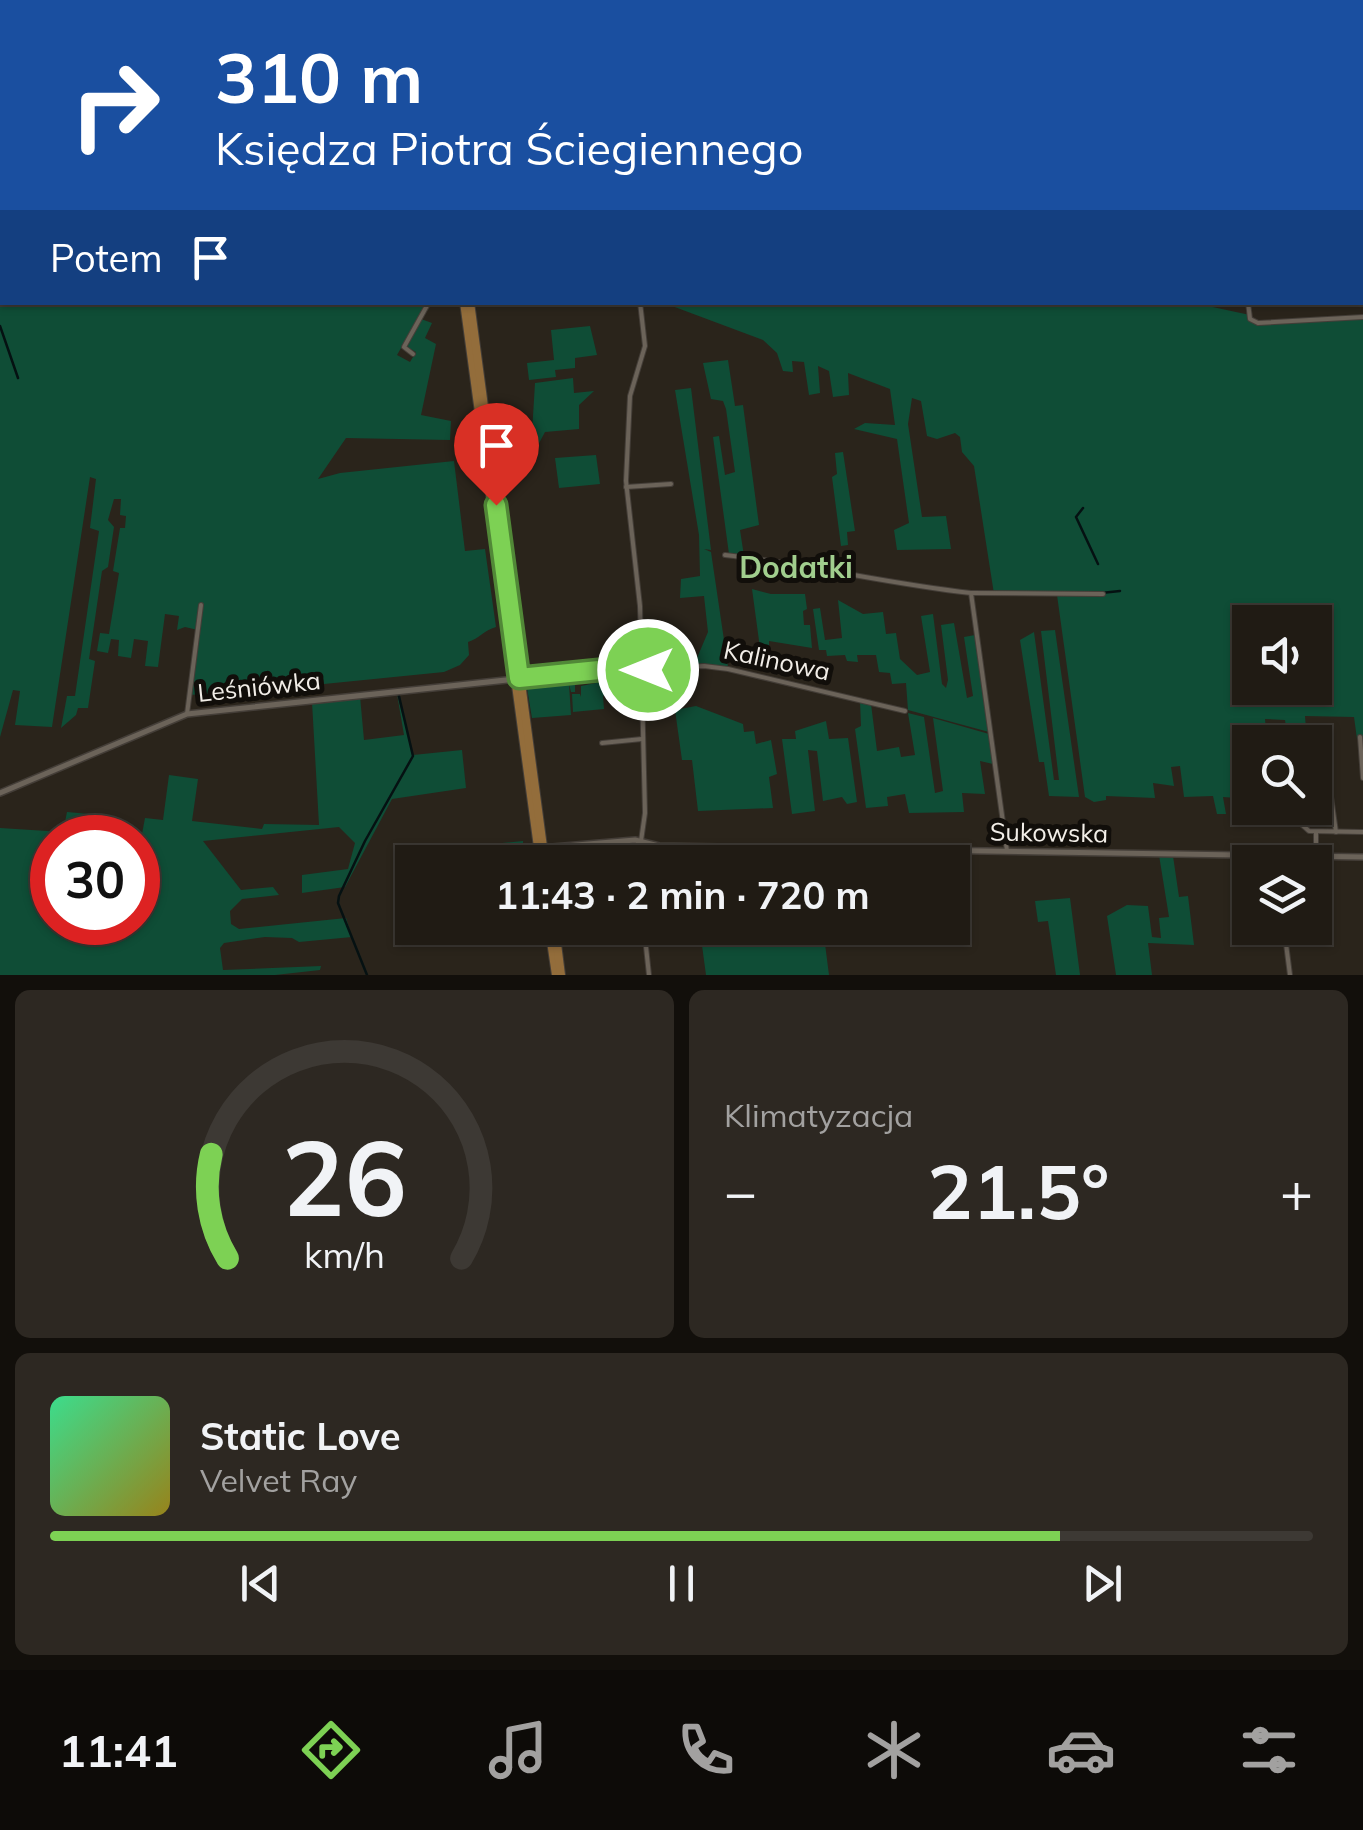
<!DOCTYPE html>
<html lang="pl">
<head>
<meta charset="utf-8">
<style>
	:root { --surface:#201b14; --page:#2d2822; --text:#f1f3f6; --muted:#a2a1a0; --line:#3d3934; --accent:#7dd154 }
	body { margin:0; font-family:Mulish,sans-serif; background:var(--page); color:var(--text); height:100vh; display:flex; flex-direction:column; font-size:38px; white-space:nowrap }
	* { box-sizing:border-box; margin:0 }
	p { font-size:32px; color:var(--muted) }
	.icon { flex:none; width:55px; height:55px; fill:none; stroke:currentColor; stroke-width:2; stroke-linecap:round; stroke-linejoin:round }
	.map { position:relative; height:975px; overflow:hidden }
	.drawer { display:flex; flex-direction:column; gap:15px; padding:15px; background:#120f0b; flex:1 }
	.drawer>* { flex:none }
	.top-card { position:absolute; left:0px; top:0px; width:1365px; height:305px; box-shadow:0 2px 8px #0004,0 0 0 2px var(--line); background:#1a4fa0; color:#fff; overflow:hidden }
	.buttons { position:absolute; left:1232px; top:605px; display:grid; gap:20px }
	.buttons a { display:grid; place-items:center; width:100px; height:100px; border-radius:0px; background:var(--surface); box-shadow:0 2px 8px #0004,0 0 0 2px var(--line); font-size:50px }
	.speed { position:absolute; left:30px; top:815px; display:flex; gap:20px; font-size:50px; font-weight:700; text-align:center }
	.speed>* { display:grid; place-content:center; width:130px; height:130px; border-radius:50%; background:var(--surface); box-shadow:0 2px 8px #0004,0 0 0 2px var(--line); line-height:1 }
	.speed .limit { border:15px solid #d22; background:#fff; color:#111 }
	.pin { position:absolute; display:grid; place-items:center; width:85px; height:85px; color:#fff; margin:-102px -42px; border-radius:50% 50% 50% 0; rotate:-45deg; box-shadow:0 0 10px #0007 }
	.pin .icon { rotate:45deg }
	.me { position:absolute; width:110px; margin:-55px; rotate:270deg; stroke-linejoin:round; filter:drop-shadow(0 0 8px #0008) }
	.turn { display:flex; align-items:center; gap:35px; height:210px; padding:0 50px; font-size:45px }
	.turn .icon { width:130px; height:130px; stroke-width:2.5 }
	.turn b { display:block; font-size:70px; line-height:85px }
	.then { display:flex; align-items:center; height:95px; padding:0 50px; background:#0003; gap:20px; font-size:38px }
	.big { font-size:75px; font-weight:700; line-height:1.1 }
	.drawer .card { flex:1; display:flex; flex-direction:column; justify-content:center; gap:15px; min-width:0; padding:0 35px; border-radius:15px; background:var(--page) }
	.drawer .dial { align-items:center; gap:0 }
	.dial svg { height:260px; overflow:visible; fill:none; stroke:var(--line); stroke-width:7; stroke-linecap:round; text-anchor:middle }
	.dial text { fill:var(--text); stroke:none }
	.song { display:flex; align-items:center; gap:30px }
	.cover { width:120px; height:120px; border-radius:15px; background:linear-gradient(135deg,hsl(150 70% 55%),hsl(50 70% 35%)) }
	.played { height:10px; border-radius:5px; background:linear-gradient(90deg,var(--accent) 80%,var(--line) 80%) }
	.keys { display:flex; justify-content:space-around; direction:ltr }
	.heat { display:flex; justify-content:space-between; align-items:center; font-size:55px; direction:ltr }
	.drawer .tiles { flex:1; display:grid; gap:15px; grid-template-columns:1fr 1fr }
	.card:last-child { grid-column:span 2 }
	.trip { position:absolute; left:395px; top:845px; width:575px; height:100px; border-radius:0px; background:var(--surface); box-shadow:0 2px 8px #0004,0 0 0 2px var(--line); font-weight:700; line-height:100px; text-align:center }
	.tabs { display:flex; height:160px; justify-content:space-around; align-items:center; background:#0d0b08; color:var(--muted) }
	.tabs .icon { width:70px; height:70px }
	.tabs .selected { color:var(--accent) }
	.tabs b { font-size:45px; color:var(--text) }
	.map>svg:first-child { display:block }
	.green { fill:#0f4d36; fill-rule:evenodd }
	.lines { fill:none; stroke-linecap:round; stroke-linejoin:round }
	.stream { stroke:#051112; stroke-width:2.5 }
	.minor-casing { stroke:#443e38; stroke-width:6 }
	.tertiary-casing { stroke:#443e38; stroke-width:8 }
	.primary-casing { stroke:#443e38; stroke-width:10 }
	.minor { stroke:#6b6359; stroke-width:4 }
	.tertiary { stroke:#6b6359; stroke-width:5 }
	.primary { stroke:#936d3b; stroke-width:8 }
	.route-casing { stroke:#518837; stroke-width:25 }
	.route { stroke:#7dd154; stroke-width:18 }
	.labels { text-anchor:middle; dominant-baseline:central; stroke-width:10; stroke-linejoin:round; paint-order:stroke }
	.street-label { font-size:25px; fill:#f2eee8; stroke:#110e0a }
	.quarter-label { font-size:30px; font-weight:bold; fill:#a1ce8e; stroke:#110e0a }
</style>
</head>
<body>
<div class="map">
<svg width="1363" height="975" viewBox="0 0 1363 975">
	<rect width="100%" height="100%" fill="#2a241b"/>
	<!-- green -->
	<g class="green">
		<path d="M0,0H421L2,2V302L427,303L397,355L410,362L416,352L407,347L421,319L432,323L425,338L436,344L421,415L451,421L450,440L346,438L318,479L340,473L454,461L465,551L485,549L496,627C484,630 479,639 468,642L469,655L460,665L444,672L324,684L323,679L314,680V684L190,695L198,630L185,627L177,630L179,616L165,614L158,667L145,666L148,641L134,639L131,658L118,656L119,640L111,639L108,653L97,651L100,633L109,634L119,573L113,571L120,528H125L126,516L120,515L121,499H114L108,520L114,527L108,567L102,571L89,659L95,661L88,708H78L76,715L61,728L67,696H75L99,531L90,528L96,479L90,477L52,727L15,725L20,691L13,690L0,737Z"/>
		<polygon points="444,0 1363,0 1363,294 1362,2"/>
		<path d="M1208,302V306L1250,315L1252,321L1363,315V738L1357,739L1354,717L1305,716L1307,742H1288L1285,720L1265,719L1267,742H1250V799L1223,797L1226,814H1217L1213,796L1184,797L1180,766L1171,767L1174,786L1153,783L1155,798L1106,796V800L1094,802L1085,797L1057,595L994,594L974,466L962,452L960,437L955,433L937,439L927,436L921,401L912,398L908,424L922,517L946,516L951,549L897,550L894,530L909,523L897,439L854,429L865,423L895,425L890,389L848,373L849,395L833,397L829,371L818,366L820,393L809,395L804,362L792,361L793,372L783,371L777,353L763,340L664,303ZM1250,622H1315V688H1250Z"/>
		<polygon points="590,326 597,355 575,358 575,368 555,370 556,377 529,380 527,363 554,360 551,330"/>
		<polygon points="728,360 735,406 743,405 759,525 740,530 744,556 729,554 713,437 719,436 725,475 735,472 726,409 723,401 711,399 703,363"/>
		<polygon points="573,378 574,393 594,391 579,405 579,429 545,432 537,447 523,437 515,436 513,434 532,433 535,383"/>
		<polygon points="691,388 711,550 704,549 711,552 728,667 694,665 708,632 704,596 680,598 681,579 700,576 699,535 675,390"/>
		<polygon points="843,452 855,531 847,532 848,545 841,546 832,477 837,474 835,453"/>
		<polygon points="596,455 600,484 559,488 555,458"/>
		<polygon points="752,589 771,594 805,594 807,609 803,611 804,625 810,625 812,648 769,641 769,646 760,648"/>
		<polygon points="838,600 863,614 883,612 886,634 896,633 900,659 917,675 930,672 921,616 933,614 942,684 946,688 948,680 941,625 954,623 967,698 973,696 964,637 975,635 989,732 908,710 906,683 892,684 890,673 879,672 876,655 857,655 858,662 847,661 845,655 827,656 826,650 819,650 813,609 820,608 825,640 842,638"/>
		<polygon points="1055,630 1079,797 1049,796 1044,762 1039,762 1020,640 1034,632 1054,780 1059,780 1041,631"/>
		<polygon points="603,673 607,695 603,696 604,709 573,712 572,694 580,694 581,697 581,686 596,683 575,684 575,692 571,692 569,684 571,715 532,718 527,688"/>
		<path d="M397,694L413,755L462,750L466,788L392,799L345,887L302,893V875L348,869L355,843L339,827L203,841L241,890L273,887L279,895L242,899L230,911L231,924L239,929L346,918L352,937L299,942L292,938L265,937L224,943L220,948L223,970L321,966L320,970L275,975H0V828L63,832L67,812L112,816L109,832L142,834L145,818L163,820L169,775L198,779L192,821L262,829L264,824L319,825L312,702L360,696L364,740L404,735ZM52,838H138V922H52Z"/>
		<polygon points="860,701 871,704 877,751 899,747 901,757 915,755 908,713 924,717 935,793 943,791 933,718 989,734 993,764 980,761 985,794 962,793 964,812 909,813 905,794 887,797 888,806 866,808 855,729 861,726"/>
		<polygon points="696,706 743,724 744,732 754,731 756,744 771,740 777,774 769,777 773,808 698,811 692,760 682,760 675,710"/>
		<polygon points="826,721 829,739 848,738 857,802 847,804 842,797 823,801 817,751 808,750 815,811 792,814 782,739 796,739 795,731"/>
		<polygon points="523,841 523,851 406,865 407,861 436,855 437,849"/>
		<polygon points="1159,855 1173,856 1179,897 1188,896 1194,945 1148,943 1152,975 1116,975 1107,916 1127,905 1148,906 1152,937 1161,938 1159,918 1169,917"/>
		<polygon points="1070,898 1080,975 1056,975 1048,921 1038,922 1035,901"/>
		<polygon points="789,928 799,928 801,938 824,936 829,975 706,975 701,938 790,939"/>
	</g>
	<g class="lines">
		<!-- stream -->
		<g class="stream">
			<polyline points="348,0 349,2"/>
			<polyline points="0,326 18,378"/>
			<polyline points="1083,508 1076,517 1098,564"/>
			<polyline points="1101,593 1120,591"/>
			<polyline points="367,975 338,903 339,896 365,841 413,756 398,692"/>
		</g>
		<!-- minor casing -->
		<g class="minor-casing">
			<g id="minor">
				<polyline points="1248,302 1250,319 1258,323 1363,317"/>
				<polyline points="413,354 404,347 429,302"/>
				<polyline points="626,487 671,484"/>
				<path d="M725,555C808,564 888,584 971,593L1007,851"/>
				<polyline points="971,593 1103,594"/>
				<polyline points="639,670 704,666 728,669 905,711"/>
				<polyline points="519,679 639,667"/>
				<polyline points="520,683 540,679"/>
				<polyline points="187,714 201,605"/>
				<polyline points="1360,737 1363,778"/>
				<polyline points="602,743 642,739"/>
				<polyline points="1324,748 1336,832"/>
				<polyline points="1298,808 1300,823 1309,831 1363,832"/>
				<polyline points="1316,856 1316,832"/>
				<polyline points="638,862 645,813 640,606 626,481 630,396 645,346 640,302"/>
				<polyline points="644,928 649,975"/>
				<polyline points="1284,928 1290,975"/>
			</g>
		</g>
		<!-- tertiary casing -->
		<g class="tertiary-casing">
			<g id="tertiary">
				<polyline points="0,793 187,714 516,679"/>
				<polyline points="541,848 635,840 659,846 1363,857"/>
			</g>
		</g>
		<!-- primary casing -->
		<g class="primary-casing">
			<g id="primary">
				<polyline points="430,2 430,0"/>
				<polyline points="435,2 436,0"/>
				<polyline points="464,302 540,862"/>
				<polyline points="470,302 545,862"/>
				<polyline points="549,928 556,975"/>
				<polyline points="555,928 561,975"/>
			</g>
		</g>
		<!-- minor -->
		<use href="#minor" class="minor"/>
		<!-- tertiary -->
		<use href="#tertiary" class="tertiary"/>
		<!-- primary -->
		<use href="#primary" class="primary"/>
	</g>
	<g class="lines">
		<!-- route casing -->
		<g class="route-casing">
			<polyline id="route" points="496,505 519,678 639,666 639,670 648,670"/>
		</g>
		<!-- route -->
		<use href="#route" class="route"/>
	</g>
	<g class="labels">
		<!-- street labels -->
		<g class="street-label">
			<text transform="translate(777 660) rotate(12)">Kalinowa</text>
			<text transform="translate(259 686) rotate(-6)">Leśniówka</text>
			<text transform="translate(1049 832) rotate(1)">Sukowska</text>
		</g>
		<!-- quarter labels -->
		<g class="quarter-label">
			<text x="796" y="567">Dodatki</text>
		</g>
	</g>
</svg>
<div class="buttons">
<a><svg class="icon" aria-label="sound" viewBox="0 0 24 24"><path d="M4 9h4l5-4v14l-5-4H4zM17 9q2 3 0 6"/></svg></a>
<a><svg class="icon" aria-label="search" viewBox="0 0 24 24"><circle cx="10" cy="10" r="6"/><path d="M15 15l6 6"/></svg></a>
<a><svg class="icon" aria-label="layers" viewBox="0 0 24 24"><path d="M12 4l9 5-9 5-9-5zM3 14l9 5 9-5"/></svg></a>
</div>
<div class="speed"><div class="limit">30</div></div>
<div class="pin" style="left:496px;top:505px;background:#d93025"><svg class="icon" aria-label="arrive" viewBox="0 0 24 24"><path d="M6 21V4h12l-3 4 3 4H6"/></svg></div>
<svg class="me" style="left:648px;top:670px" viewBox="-20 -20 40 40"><circle r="17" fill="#7dd154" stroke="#fff" stroke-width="3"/><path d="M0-11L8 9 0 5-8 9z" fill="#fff"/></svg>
<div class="trip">11:43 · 2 min · 720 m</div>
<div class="top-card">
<div class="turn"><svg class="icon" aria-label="right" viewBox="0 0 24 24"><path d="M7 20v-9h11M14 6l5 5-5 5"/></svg><div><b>310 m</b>Księdza Piotra Ściegiennego</div></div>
<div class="then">Potem<svg class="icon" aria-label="arrive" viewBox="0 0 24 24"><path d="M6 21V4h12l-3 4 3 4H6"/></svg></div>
</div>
</div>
<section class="drawer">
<div class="tiles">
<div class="card dial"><svg viewBox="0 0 100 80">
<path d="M14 69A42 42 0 1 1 86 69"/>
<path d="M14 69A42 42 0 0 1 9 37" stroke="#7dd154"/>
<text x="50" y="56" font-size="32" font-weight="700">26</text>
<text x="50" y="72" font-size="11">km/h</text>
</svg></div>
<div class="card"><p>Klimatyzacja</p>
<div class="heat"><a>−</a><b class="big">21.5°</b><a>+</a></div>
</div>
<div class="card">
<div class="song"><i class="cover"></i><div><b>Static Love</b><p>Velvet Ray</p></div></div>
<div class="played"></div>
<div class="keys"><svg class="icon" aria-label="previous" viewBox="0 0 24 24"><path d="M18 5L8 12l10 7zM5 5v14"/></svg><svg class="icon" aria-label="pause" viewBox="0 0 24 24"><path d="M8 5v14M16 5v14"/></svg><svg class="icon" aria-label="next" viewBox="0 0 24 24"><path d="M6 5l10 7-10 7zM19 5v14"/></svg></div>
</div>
</div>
</section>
<nav class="tabs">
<b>11:41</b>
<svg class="icon selected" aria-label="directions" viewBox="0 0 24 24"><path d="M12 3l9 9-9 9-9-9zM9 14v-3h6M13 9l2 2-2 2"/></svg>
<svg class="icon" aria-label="music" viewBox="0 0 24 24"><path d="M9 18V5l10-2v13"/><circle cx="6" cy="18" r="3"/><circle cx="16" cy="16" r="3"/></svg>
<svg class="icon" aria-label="phone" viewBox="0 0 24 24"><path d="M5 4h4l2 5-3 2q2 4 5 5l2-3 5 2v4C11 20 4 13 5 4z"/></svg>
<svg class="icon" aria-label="climate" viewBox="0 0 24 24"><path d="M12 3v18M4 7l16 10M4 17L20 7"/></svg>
<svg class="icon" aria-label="car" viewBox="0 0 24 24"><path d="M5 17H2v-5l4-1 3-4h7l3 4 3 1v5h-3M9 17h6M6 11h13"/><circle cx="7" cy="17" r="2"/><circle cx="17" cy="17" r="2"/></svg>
<svg class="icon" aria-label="filters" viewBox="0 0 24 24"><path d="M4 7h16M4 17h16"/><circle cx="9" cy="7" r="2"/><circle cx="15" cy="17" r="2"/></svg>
</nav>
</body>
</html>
